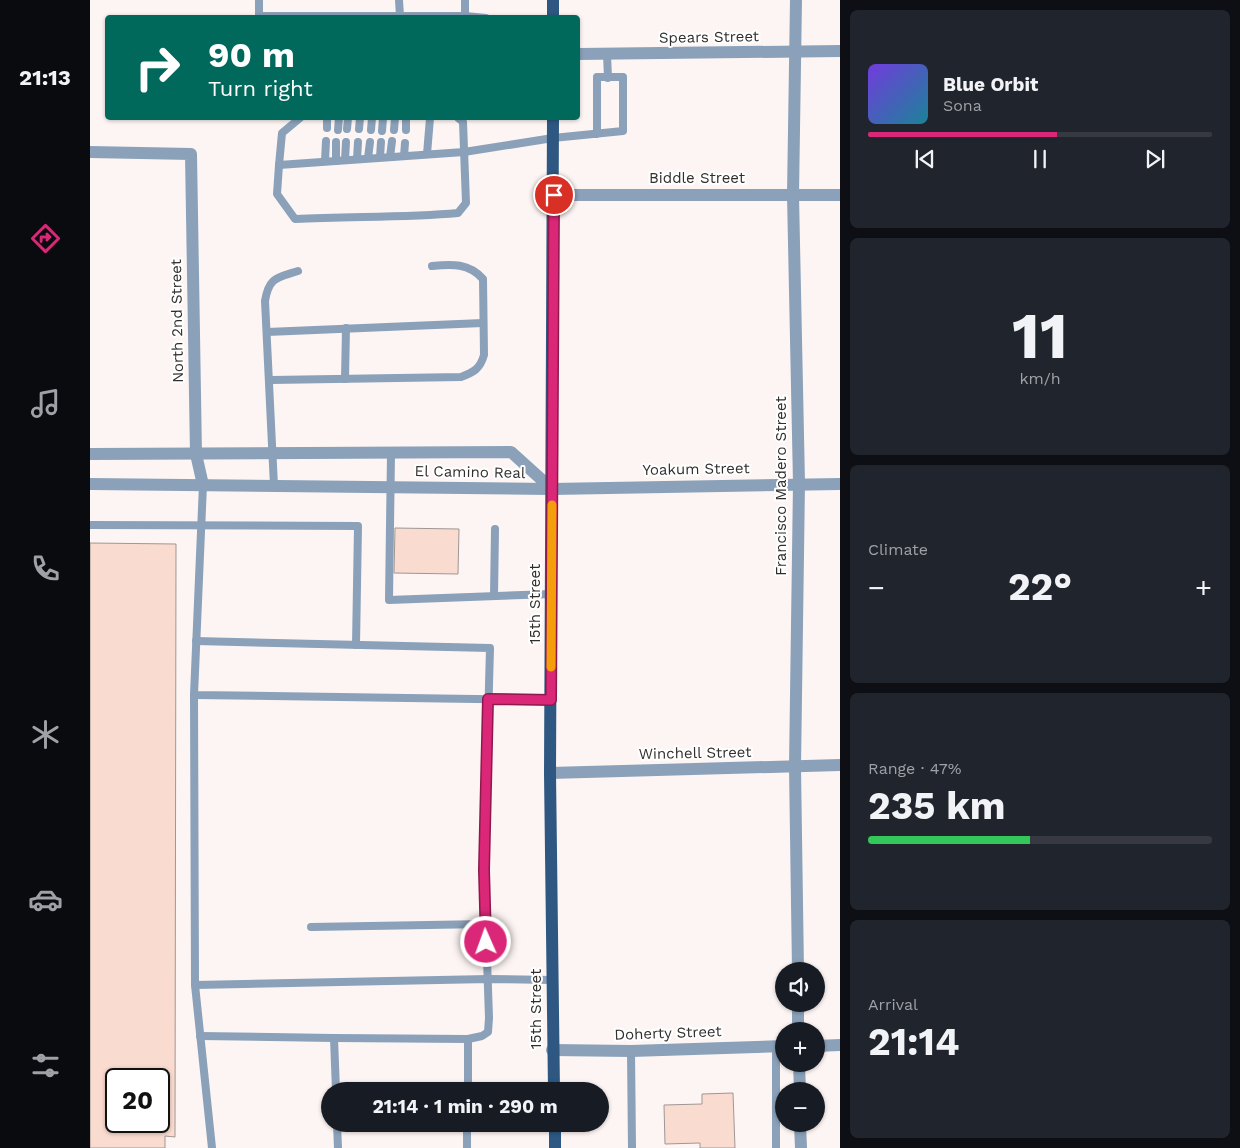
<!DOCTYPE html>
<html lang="en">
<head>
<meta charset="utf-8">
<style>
	:root { --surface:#171b24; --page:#20242c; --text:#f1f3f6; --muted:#9ea1a6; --line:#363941; --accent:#db2777 }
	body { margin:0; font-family:"Work Sans",sans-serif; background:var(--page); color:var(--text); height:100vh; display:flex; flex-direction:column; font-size:19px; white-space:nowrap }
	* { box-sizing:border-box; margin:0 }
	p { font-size:16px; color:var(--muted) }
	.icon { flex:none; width:28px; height:28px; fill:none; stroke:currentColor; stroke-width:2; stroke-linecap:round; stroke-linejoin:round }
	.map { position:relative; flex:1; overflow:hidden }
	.sheet { display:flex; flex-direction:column; gap:10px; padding:10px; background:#0d0f14; width:400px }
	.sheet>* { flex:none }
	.hud { position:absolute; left:15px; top:15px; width:475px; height:105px; border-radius:5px; box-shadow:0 1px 4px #0004; background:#00695c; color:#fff; overflow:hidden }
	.fabs { position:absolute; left:685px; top:962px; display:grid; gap:10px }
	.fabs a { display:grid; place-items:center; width:50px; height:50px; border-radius:50%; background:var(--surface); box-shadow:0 1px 4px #0004; font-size:25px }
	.speed { position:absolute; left:15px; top:1068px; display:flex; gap:10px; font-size:25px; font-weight:700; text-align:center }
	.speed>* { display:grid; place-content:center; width:65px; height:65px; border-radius:50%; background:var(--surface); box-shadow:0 1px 4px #0004; line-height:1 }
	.speed .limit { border:2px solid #111; border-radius:8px; background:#fff; color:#111 }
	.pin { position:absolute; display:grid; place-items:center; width:42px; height:42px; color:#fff; margin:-21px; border:2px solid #fff; border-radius:50%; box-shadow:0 1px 5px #0007 }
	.me { position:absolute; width:55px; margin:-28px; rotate:358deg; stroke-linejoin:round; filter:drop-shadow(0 0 4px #0008) }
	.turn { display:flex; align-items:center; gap:18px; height:105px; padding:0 20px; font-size:22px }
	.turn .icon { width:65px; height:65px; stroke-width:2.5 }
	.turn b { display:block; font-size:35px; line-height:42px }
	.big { font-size:38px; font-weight:700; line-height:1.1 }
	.sheet .tile { flex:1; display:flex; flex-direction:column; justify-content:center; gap:8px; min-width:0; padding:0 18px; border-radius:8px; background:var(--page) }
	.sheet .dial { align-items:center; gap:0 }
	.dial b { font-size:65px; line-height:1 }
	.song { display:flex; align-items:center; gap:15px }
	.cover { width:60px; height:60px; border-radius:8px; background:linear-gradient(135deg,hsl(260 70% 55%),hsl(190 70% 35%)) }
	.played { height:5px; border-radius:2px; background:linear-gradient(90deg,var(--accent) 55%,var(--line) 55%) }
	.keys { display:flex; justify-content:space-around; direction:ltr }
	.heat { display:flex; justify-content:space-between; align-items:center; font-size:28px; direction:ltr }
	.charge { height:8px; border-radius:4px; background:linear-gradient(90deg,#34c759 47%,var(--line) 0) }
	.trip { position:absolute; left:231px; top:1082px; width:288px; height:50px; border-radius:25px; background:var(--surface); box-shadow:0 1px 4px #0004; font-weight:700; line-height:50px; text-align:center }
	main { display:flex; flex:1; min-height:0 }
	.tabs { display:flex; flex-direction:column; width:90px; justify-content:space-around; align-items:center; background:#090b0e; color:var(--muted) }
	.tabs .icon { width:35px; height:35px }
	.tabs .on { color:var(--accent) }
	.tabs b { font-size:22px; color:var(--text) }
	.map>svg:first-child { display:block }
	.building { fill:#fadbcf; stroke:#9e9794; fill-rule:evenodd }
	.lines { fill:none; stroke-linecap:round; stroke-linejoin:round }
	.service { stroke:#8aa1b9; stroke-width:8 }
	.minor { stroke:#8aa1b9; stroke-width:12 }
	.primary { stroke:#2e5881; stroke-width:12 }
	.route-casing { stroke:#8e194d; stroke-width:12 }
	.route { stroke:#db2777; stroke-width:9 }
	.slow { stroke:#f59e0b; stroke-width:9 }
	.labels { text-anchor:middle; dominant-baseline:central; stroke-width:4; stroke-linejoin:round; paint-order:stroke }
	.street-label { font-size:15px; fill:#312f2d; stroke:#fff }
</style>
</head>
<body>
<main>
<nav class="tabs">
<b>21:13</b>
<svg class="icon on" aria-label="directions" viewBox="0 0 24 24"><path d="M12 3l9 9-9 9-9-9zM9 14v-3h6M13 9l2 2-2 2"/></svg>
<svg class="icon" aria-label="music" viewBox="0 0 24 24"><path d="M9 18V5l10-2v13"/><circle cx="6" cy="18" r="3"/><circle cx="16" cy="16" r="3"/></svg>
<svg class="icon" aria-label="phone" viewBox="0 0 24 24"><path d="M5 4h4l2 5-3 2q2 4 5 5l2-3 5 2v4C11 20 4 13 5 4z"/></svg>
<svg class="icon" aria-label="climate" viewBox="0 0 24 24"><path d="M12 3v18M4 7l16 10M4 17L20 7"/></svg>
<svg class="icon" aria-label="car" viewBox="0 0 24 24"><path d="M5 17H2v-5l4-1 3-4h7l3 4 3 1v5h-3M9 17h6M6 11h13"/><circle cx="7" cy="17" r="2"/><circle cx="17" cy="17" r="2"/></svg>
<svg class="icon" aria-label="filters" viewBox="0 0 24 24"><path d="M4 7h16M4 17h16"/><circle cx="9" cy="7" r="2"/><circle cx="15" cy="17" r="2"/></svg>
</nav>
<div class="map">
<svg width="750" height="1148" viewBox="0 0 750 1148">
	<rect width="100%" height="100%" fill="#fdf5f3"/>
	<!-- building -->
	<g class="building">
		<polygon points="305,528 369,529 368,574 304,573"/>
		<path d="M0,543L86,544L85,1137L75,1136V1148H0ZM26,1079H69V1121H26Z"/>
		<polygon points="643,1093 645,1148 610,1148 610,1143 575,1144 574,1105 612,1104 612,1094"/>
	</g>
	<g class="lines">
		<!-- service -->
		<g class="service">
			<polyline points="169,0 169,16 375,16 375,0"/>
			<polyline points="309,0 310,16"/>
			<polyline points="375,16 396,18"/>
			<polyline points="517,54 518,78"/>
			<polyline points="210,118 192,133 189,165 374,152 463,138 533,131 533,77 507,77 507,134"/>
			<polyline points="237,118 237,128"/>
			<polyline points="257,129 258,118"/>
			<polyline points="269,129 270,118"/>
			<polyline points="248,130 249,118"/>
			<polyline points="281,130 282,118"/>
			<polyline points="304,130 305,118"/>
			<polyline points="316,130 316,118"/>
			<polyline points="292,131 293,118"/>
			<polyline points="337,154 340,118"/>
			<polyline points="314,156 315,143"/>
			<polyline points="290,157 291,142"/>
			<polyline points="300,157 302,141"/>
			<polyline points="278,158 280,142"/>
			<polyline points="267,159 268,142"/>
			<polyline points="255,160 256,142"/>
			<polyline points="235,161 236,141"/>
			<polyline points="246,161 246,142"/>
			<path d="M189,165L187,194L205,219C259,216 314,218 368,213L376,203L373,122L368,118"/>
			<polyline points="177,332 393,323"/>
			<polyline points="255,379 256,328"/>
			<path d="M181,380L371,377C384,372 390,369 394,355L393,279C379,263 362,264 342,266"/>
			<polyline points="301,453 299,600 462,594"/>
			<polyline points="113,485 104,695 461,700"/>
			<path d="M184,486L175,301C179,277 187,278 208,271"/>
			<polyline points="0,525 268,526 266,645"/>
			<polyline points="404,596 405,529"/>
			<polyline points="106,641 400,648 394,870 399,1018 398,1032 392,1036 378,1039 244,1038"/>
			<polyline points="104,695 105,985 398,979 462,980"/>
			<polyline points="221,927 396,924"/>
			<polyline points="105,985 122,1148"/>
			<polyline points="110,1036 244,1038 246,1091"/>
			<polyline points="541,1051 542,1148"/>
			<polyline points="378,1091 378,1039"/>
			<polyline points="247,1124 248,1148"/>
			<polyline points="377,1148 377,1124"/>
			<polyline points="686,1148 686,1046"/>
		</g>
		<!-- minor -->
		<g class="minor">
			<polyline points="706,0 703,195 709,483 705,767 708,971"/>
			<polyline points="488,54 750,51"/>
			<polyline points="0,152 101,154 106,454 113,485"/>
			<polyline points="464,195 750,195"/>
			<polyline points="0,454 421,452 462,489"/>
			<polyline points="0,484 462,489 750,484"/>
			<polyline points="460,773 750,765"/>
			<polyline points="708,1004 708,1031"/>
			<polyline points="726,1046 750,1045"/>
			<polyline points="462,1050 541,1051 694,1046"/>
			<polyline points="709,1064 710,1091"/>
			<polyline points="710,1124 711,1148"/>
		</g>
		<!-- primary -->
		<g class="primary">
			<polyline points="463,0 463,18"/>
			<polyline points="463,118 460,773 464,1091"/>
			<polyline points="465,1124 465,1148"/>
		</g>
	</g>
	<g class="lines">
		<!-- route casing -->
		<g class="route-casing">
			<polyline id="route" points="396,942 394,870 398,699 461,700 464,195"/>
		</g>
		<!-- route -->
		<use href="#route" class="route"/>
		<!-- slow -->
		<polyline class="slow" points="461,667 462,505"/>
	</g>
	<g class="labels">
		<!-- street labels -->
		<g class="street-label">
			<text transform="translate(619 37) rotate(-1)">Spears Street</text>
			<text x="607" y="178">Biddle Street</text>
			<text transform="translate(87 321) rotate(-91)">North 2nd Street</text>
			<text transform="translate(606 469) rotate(-1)">Yoakum Street</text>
			<text transform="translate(380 472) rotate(1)">El Camino Real</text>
			<text transform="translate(691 486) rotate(-90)">Francisco Madero Street</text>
			<text transform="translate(445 604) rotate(-90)">15th Street</text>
			<text transform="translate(605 753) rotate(-1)">Winchell Street</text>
			<text transform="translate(446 1009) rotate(-90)">15th Street</text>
			<text transform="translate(578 1033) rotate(-2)">Doherty Street</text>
		</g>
	</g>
</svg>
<div class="fabs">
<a><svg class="icon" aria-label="sound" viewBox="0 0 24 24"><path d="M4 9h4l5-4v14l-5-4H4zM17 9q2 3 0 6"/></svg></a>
<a>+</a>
<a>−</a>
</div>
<div class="speed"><div class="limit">20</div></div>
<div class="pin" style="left:464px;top:195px;background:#d93025"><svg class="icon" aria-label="arrive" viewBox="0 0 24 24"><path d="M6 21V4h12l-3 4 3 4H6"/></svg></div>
<svg class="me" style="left:396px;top:942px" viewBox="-20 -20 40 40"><circle r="17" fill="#db2777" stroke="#fff" stroke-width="3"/><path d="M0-11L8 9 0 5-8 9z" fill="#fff"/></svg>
<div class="trip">21:14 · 1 min · 290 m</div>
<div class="hud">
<div class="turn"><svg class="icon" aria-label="right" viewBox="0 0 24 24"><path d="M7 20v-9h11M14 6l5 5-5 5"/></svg><div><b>90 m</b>Turn right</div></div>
</div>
</div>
<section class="sheet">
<div class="tile">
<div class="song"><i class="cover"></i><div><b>Blue Orbit</b><p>Sona</p></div></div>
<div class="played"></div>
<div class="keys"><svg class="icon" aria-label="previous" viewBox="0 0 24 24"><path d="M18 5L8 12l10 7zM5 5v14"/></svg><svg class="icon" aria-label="pause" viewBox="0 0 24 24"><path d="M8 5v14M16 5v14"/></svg><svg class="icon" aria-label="next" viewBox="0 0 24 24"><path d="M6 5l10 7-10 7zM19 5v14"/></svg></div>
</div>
<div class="tile dial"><b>11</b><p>km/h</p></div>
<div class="tile"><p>Climate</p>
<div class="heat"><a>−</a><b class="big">22°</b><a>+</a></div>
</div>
<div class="tile"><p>Range · 47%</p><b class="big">235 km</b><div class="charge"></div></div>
<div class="tile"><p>Arrival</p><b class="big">21:14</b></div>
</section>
</main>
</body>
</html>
